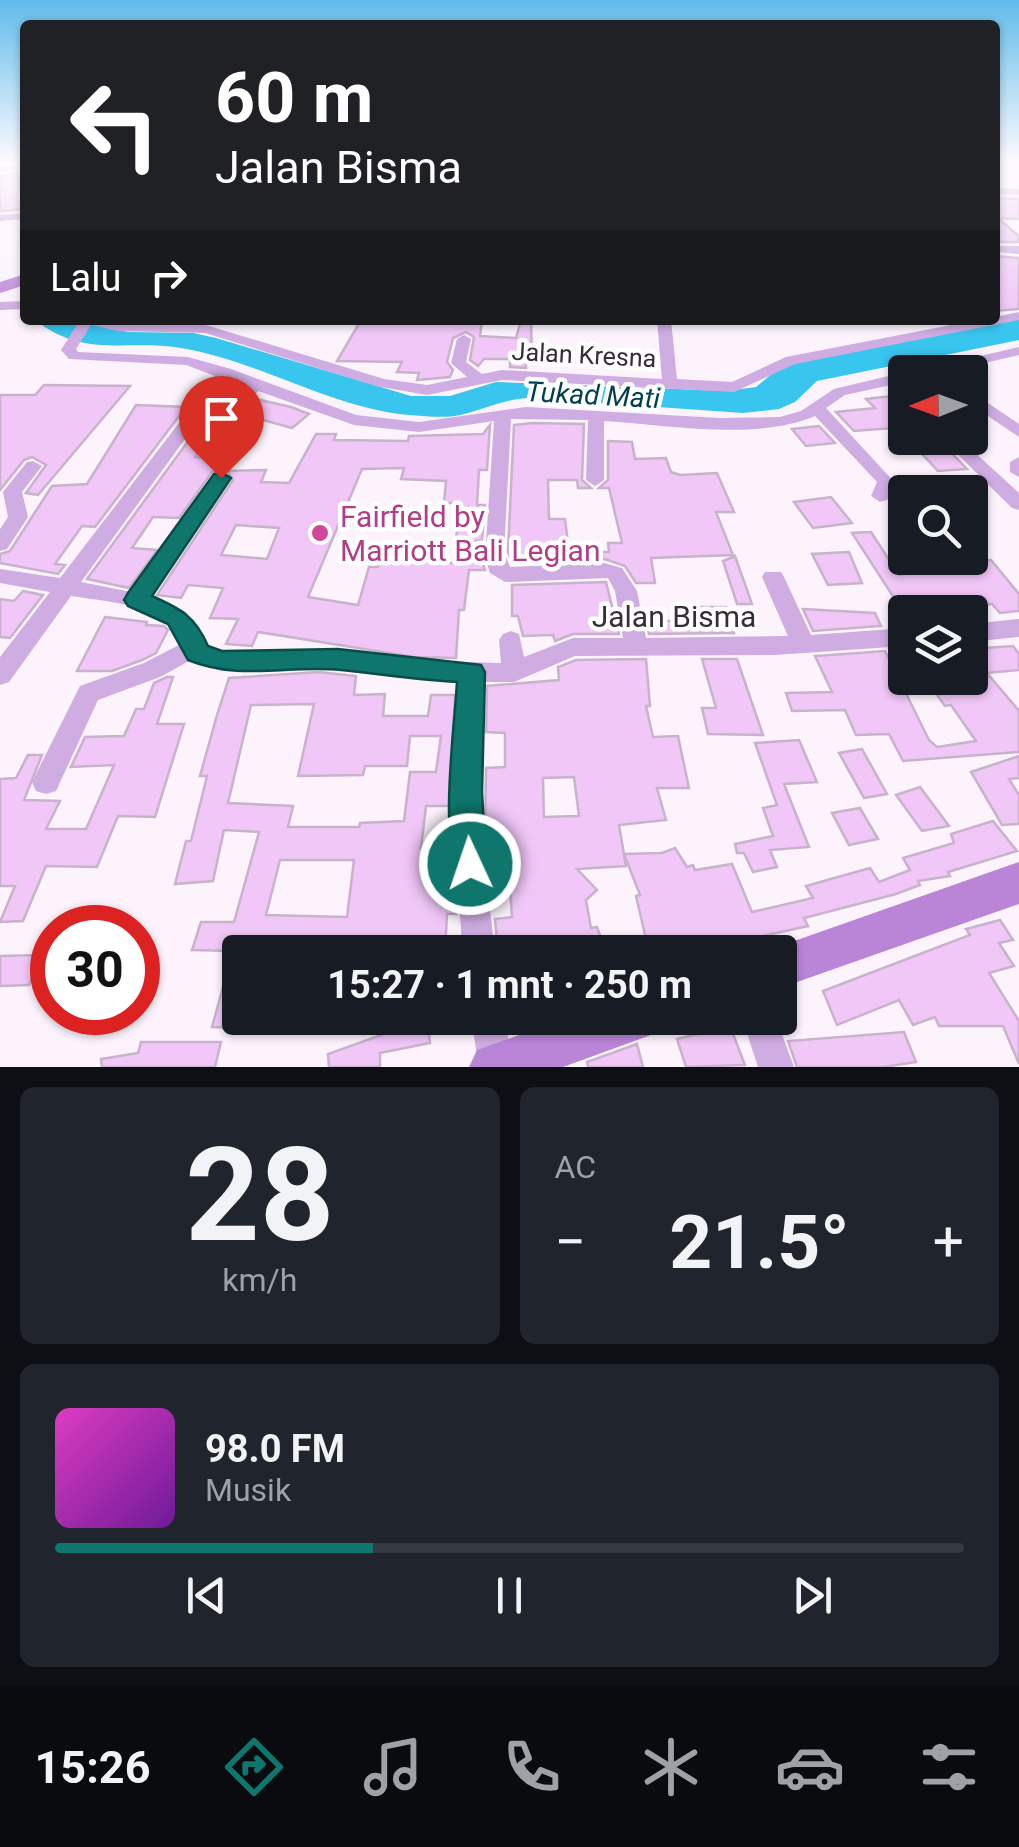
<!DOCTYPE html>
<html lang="id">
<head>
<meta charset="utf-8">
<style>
	:root { --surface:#171b24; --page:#20242c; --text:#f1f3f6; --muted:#9ea1a6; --line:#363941; --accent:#0f766e }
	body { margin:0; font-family:Roboto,sans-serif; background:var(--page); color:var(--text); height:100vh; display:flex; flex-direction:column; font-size:38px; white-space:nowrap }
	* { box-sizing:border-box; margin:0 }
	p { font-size:32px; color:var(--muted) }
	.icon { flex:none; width:55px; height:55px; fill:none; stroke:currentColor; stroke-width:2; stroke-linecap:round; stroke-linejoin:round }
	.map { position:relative; height:1067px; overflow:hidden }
	.sheet { display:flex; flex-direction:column; gap:20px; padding:20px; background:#0d0f14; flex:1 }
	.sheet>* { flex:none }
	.top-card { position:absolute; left:20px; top:20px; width:980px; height:305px; border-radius:10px; box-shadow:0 2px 8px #0004; background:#202124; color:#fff; overflow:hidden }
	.needle { width:65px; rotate:269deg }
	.fabs { position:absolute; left:888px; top:355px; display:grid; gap:20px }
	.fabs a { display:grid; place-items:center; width:100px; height:100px; border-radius:10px; background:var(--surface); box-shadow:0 2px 8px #0004; font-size:50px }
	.speed { position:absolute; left:30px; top:905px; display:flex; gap:20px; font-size:50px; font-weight:700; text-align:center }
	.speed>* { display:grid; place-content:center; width:130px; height:130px; border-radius:50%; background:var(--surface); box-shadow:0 2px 8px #0004; line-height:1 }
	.speed .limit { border:15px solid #d22; background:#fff; color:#111 }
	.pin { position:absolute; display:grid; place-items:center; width:85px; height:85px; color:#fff; margin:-102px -42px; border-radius:50% 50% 50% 0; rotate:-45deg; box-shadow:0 0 10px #0007 }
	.pin .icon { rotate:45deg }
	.me { position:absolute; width:110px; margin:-55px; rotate:357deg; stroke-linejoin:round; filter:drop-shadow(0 0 8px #0008) }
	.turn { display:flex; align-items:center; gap:35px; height:210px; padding:0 30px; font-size:45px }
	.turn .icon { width:130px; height:130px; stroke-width:2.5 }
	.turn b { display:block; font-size:70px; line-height:85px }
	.then { display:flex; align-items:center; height:95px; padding:0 30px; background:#0003; gap:20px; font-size:38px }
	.big { font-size:75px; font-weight:700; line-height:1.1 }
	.sheet .tile { flex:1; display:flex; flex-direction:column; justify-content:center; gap:15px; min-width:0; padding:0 35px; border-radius:15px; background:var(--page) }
	.sheet .dial { align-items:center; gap:0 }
	.dial b { font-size:130px; line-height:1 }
	.song { display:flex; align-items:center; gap:30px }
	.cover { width:120px; height:120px; border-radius:15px; background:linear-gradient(135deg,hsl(310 70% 55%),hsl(280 70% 35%)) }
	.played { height:10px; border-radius:5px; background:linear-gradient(90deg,var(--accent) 35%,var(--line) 35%) }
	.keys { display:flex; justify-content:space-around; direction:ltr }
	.heat { display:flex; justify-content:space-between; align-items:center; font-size:55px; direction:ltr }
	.sheet .tiles { flex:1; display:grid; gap:20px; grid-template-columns:1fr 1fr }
	.tile:last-child { grid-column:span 2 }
	.trip { position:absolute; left:222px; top:935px; width:575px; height:100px; border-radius:10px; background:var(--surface); box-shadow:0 2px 8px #0004; font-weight:700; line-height:100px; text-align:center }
	.dock { display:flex; height:160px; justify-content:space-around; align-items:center; background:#090b0e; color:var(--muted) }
	.dock .icon { width:70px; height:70px }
	.dock .current { color:var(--accent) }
	.dock b { font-size:45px; color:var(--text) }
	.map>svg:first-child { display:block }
	.water { fill:#38c5ee }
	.building { fill:#f0c7f7; stroke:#c8b2cc; stroke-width:2.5; fill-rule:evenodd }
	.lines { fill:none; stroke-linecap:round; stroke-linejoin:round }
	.street { fill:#cface2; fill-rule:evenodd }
	.secondary { fill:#ba85d7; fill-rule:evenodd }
	.route { fill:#0f766e; stroke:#0a4d48; stroke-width:2.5 }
	.hotel-dot { fill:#d1479c; stroke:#fff; stroke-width:4 }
	.labels { text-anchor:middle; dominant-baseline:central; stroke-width:9; stroke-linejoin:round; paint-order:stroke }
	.far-street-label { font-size:25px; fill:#362d37; stroke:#fff }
	.far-water-label { font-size:28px; font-style:italic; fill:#003f50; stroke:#fff }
	.hotel-label { font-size:30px; fill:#b23c85; stroke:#fff; text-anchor:start }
	.street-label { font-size:30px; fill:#362d37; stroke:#fff }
</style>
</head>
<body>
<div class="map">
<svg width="1019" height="1067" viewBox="0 0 1019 1067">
	<rect width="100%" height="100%" fill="#fcf3fd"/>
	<!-- water -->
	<path class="water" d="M1019,317V340L817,381L795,402L779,409L743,413L529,398C502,399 482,411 455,416C441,418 424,416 409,415C331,408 260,361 181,348C125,339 85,359 35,320H71L128,332L193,333L216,338L411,396H450L496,382L727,391L756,387L783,365Z"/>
	<!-- building -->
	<g class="building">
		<polygon points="18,173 23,209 0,211 0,176"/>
		<polygon points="995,198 1019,199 1019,219 998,218 1019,236 1019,242 995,242"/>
		<polygon points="995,256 1019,258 1019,309 995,311"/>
		<polygon points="361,320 482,320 480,336 516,338 521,320 531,320 532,363 526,363 526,368 510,367 510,359 484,359 478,366 470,360 474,337 466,332 453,338 447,362 453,370 450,377 417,380 419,373 397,372 402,362 337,361"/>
		<polygon points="44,385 130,386 38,495 26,493 46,465 32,457 24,460 0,490 0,395 35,395"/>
		<polygon points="225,391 236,391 209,420 214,429 195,457 226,460 220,469 212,472 179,518 153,517 132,548 157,550 129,588 87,579"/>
		<polygon points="900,395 905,400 905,427 854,431 836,412 875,408 866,399"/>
		<polygon points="256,399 291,407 309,414 292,428 256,418 250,429 230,428"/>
		<polygon points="136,405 186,407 95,527 82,526 55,564 65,565 58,574 0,563 0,554 10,551 52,486 87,484"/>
		<polygon points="533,423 584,424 582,480 591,488 578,488 577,480 548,480 549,519 565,519 569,552 609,552 608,543 622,543 609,488 599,488 608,480 608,441 632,442 635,459 666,458 671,472 680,475 717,473 734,512 716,512 733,555 651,558 655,583 636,583 625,566 605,559 512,563 508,551 514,425"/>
		<path d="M490,425L487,470H479L477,505H485L482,540L455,545L461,503H444L446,481L401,479L404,468L362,469L308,597L358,605L369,567H378L380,559L453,563L454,556L465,563L482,561L485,570H469L464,610H459L456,658L414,657L258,632L252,646L226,644L238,619L210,618L223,588L188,585L181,598L157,595L233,480L227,471L266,470L261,482L289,483L316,434H336L334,440L408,441L409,436L483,434ZM236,525L279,528L267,559L221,555Z"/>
		<polygon points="819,426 835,443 806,446 792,429"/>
		<polygon points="907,438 937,438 967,469 938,471"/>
		<polygon points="831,497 852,523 813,528 794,502"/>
		<polygon points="871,532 899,575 933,570 922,558 950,558 954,562 991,560 1019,594 1019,611 1000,613 992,604 937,612 903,612 852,533"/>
		<polygon points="849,552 862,583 828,585 812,554"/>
		<polygon points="735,556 752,604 737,604 723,561"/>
		<polygon points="606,582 619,634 573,634 555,641 553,635 523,636 518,616 512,616 512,585"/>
		<polygon points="23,591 43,595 10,638 0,637 0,599 14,601"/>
		<polygon points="694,607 726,607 734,633 649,634 646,620 698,622"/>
		<polygon points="803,609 875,613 881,626 813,631"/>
		<polygon points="105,617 147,622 146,625 164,626 168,630 156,653 142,660 112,671 77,671"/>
		<polygon points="1013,646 1019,654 1019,670 987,673 1019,711 1019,752 903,761 889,734 856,735 845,710 792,711 786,693 832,692 815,656 885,651 929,740 937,747 976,741 951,705 945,706 932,688 968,683 964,678 970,678 970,649"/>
		<path d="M646,659L650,706H646L653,737L678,736L689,788H657L666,820L619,825L626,866L577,869L597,890L586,900L591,928L597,927L606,952H498L495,919L512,917L510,887L491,889L485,834L486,768L505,767V733L486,732L487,686L559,680L558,667L576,660ZM574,777L579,816L544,817L543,778Z"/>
		<polygon points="702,659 737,659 763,735 708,734 702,708 716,708"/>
		<path d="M319,672L356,676L354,695L385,694L383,716H428L431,695H455L450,806H426L421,848L450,846L456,914H447L445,952H351L352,947L259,946L258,952L240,951V1028L212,1027L233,951L192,950L201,922H234L259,832L224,830L213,881L175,884L186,841H191L207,776H200L217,715L229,678ZM314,704L298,776L363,775L365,766H407L410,736H441L436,772H410L404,821L360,823L359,827H288L293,806L228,803L251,705ZM280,860H354L347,917L266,915Z"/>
		<polygon points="167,677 173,677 157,724 184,724 155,817 118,816 97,867 46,866 23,921 0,922 15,886 0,886 0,779 16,778 28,755 42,755 24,800 60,801 46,829 86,829 114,765 71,767 85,737 124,736 136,709 144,709 154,683"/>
		<polygon points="799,740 817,782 784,784 809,847 770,850 777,867 753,872 744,853 737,853 735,844 773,836 763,808 777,805 755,743"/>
		<polygon points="862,749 887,794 864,798 839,753"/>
		<polygon points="1019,756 1019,778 1009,779 1019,795 1019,824 1002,825 971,772"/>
		<polygon points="920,787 949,826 922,831 896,795"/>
		<polygon points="860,808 878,839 849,845 832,813"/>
		<polygon points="993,821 1017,851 948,872 950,876 918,881 920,885 896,894 804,918 808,926 717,946 719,950 710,952 649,952 636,896 640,895 624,854 662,853 675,848 687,867 693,865 695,870 732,864 752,912 813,898 806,886 870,868 879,882 910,870 903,858 954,843 951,834"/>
		<polygon points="1000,920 1013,940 999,943 1014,966 989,973 1019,1021 1019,1064 1003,1026 939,1026 935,1017 913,1025 899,1000 837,1025 823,991 970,935 966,929"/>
		<polygon points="41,955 29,985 0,986 0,956"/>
		<polygon points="412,1018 427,1018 430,1043 380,1053 380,1067 329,1067 328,1054 384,1034 383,1023"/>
		<polygon points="730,1026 745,1065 686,1067 677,1039"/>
		<polygon points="904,1032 916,1062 884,1067 797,1067 788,1041"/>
		<polygon points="141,1042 221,1042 215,1067 102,1067 101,1059 138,1053"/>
		<polygon points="637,1044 643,1067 588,1067 587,1062"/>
	</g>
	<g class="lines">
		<!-- street -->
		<g class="street">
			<polygon points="25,163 25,168 0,172 0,166"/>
			<polygon points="995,188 1019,189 1019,195 995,194"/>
			<polygon points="25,213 25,219 0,221 0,215"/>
			<polygon points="995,246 1019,246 1019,254 995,252"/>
			<polygon points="25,301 25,309 0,310 0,302"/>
			<path d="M1019,312V320L795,364L734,392L502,380L427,395L376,386L205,333L118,331L91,325L76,349L78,352L188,357L231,369L356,415L419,422L526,407L720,418L780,417L801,411L834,389L905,372V382L845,395L826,408L897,485L887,500L880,502L871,496L877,482L815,416C757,441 667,425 604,421V480L595,486L586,480L588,420L511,419L504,552L510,567L604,563L622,568L637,591L646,638L788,636L762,577L765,572H781L784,577L811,635L905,628V646L775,655L575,656L514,682H483L481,834L495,952H463L453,834L459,681L403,678L319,668L221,671L191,660L160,677L98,700L56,791L46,794L36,791L32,782L80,686L144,663L181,644C167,604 108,602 71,596L9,682L0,685V657L50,592L0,583V569L60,578L215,376L186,365L69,359L61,350L80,320L206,325L384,379L427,385L467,377L451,363L457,339L464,335L471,339L466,362L482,374L502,370L662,379L657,320H671L677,379L732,382L786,357L977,320H995V317ZM228,380L245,387L212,423L220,428L226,427L258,391L354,425L419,432L494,421L486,543L458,547L455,552L465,559L485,557L490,573L505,582L608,578L615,591L623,638H573L524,657L519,634L511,631L503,634L499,640L501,663H498L403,660L319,650L222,653L206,647L186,612L151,597L230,478L221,472L215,474L131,592L81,582Z"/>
			<polygon points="1019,347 1019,355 946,372 921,372 924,369"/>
			<polygon points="970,391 1019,424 1019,437 970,404"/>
			<polygon points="941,438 959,438 1019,493 1019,510 1012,508"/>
			<polygon points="1019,457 1019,477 1010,472 1010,462"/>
			<polygon points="33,461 42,466 22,492 28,517 7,549 0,551 0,529 8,517 3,492 27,462"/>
			<polygon points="1019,619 1019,637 970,642 970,624"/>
			<polygon points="471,1018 505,1018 513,1067 479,1067"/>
			<polygon points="742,1018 776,1018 794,1067 758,1067"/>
		</g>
		<!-- secondary -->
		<g class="secondary">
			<polygon points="25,274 25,285 0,293 0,282"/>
			<polygon points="1019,862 1019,904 780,988 780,952 763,952"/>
			<polygon points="567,1018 658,1018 651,1035 563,1067 469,1067 477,1050"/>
		</g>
	</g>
	<!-- sky -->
	<linearGradient id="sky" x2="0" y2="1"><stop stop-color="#61bbea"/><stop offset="0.52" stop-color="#fefafe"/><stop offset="1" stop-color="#fefafe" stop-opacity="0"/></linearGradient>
	<rect width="1019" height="313" fill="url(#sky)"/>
	<!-- route -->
	<path class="route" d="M221,472L231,478L152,596C181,609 195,616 208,646L222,651L338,649L481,665L485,672L482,792L486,864L481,876L470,881L458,876C440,834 454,731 457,682C418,680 380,674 341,670C287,665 240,681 188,660L168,624L128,606L124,600L128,593L214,474Z"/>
	<!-- markers -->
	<circle class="hotel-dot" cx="320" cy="533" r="10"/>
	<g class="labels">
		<!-- far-street labels -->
		<g class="far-street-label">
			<text transform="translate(584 355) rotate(3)">Jalan Kresna</text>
		</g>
		<!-- far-water labels -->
		<g class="far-water-label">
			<text transform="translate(593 395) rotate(3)">Tukad Mati</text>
		</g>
		<!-- hotel labels -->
		<g class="hotel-label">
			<text x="340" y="516">Fairfield by<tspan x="340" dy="34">Marriott Bali Legian</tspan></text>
		</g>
		<!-- street labels -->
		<g class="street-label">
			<text x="674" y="616">Jalan Bisma</text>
		</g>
	</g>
</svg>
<div class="fabs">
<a><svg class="needle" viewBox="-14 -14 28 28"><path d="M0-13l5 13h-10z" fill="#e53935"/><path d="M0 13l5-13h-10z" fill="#9ea1a6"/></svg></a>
<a><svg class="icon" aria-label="search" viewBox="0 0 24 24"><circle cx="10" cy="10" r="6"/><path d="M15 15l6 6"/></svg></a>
<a><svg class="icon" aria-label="layers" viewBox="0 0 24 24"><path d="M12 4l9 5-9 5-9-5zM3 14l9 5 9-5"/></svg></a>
</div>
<div class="speed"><div class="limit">30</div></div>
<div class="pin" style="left:221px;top:478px;background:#d93025"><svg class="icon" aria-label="arrive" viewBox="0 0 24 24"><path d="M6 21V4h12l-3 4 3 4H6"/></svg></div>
<svg class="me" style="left:470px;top:864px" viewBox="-20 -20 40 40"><circle r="17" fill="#0f766e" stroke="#fff" stroke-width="3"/><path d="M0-11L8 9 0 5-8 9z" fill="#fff"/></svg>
<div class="trip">15:27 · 1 mnt · 250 m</div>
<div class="top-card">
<div class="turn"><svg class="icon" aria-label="left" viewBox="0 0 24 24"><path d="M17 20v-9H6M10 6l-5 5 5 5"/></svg><div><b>60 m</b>Jalan Bisma</div></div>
<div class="then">Lalu<svg class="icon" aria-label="right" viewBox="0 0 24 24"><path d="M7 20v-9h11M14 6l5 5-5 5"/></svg></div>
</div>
</div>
<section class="sheet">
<div class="tiles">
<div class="tile dial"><b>28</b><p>km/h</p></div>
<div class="tile"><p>AC</p>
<div class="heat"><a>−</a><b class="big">21.5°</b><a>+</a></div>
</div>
<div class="tile">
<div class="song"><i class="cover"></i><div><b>98.0 FM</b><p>Musik</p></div></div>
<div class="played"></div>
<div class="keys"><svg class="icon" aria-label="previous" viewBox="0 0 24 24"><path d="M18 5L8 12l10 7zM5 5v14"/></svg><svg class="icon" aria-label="pause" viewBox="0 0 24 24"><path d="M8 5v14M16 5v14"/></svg><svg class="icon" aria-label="next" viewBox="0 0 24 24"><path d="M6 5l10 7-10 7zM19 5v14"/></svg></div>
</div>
</div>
</section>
<nav class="dock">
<b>15:26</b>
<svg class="icon current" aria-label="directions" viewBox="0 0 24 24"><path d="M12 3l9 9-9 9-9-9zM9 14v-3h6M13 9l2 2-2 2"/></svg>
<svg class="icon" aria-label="music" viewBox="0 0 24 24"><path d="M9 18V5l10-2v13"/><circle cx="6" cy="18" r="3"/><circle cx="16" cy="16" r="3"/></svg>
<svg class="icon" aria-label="phone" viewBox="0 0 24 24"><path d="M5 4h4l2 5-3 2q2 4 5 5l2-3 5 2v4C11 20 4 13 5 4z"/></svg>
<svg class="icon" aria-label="climate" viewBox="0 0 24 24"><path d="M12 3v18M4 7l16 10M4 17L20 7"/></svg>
<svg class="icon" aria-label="car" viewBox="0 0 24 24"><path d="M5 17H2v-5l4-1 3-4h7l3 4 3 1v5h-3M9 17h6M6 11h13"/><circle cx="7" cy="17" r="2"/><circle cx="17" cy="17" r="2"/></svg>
<svg class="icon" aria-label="filters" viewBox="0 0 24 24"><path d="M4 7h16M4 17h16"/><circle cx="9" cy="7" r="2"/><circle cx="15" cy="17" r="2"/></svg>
</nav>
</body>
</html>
